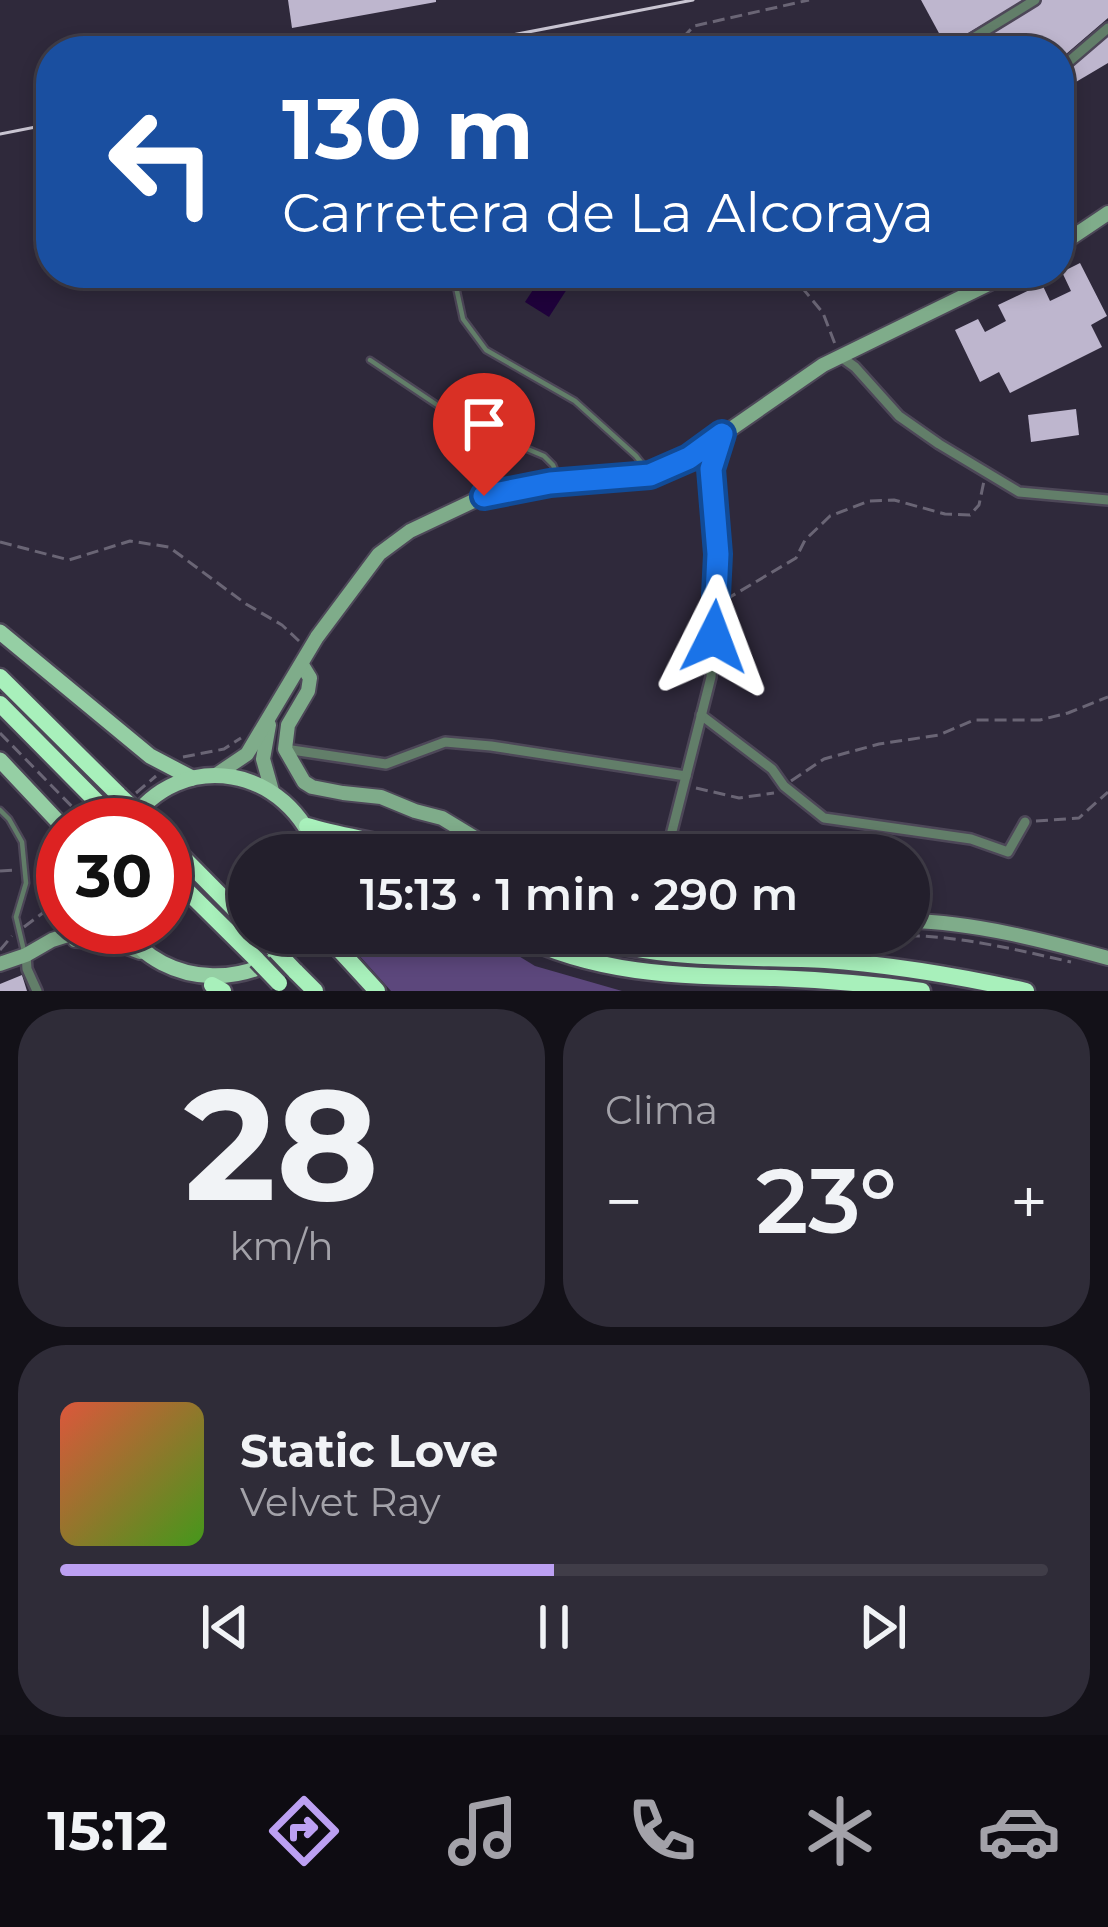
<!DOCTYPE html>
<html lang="es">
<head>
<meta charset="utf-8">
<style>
	:root { --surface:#231f2c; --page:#2f2c38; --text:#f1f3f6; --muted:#a3a2a9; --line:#403d48; --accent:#bca0f2 }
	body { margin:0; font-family:Montserrat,sans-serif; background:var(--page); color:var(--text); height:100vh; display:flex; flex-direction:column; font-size:45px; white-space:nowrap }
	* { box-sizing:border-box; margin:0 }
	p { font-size:39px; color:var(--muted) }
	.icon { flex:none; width:66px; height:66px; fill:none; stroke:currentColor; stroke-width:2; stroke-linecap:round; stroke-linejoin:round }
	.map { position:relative; height:991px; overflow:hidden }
	.side { display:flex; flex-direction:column; gap:18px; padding:18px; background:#131118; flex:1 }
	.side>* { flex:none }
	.hud { position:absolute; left:36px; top:36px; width:1038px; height:252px; border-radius:48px; box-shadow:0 6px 18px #0003,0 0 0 3px var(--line); background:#1a4fa0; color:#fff; overflow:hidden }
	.speed { position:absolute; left:36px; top:798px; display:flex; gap:24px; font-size:60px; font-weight:700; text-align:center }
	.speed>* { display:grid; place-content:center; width:156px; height:156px; border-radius:50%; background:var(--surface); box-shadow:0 6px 18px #0003,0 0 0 3px var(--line); line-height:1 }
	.speed .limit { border:18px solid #d22; background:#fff; color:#111 }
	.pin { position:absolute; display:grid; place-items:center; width:102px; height:102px; color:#fff; margin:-123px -51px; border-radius:50% 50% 50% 0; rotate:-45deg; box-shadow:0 0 12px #0007 }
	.pin .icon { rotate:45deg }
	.me { position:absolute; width:132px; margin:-66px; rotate:3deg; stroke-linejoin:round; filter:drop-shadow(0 0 9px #0008) }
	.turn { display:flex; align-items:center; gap:42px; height:252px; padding:0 48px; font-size:54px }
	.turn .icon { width:156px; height:156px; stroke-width:2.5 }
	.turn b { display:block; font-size:84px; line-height:102px }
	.big { font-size:90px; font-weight:600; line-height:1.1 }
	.side .card { flex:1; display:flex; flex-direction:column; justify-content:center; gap:18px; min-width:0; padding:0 42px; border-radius:48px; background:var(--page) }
	.side .dial { align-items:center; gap:0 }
	.dial b { font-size:156px; line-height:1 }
	.song { display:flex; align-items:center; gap:36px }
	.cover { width:144px; height:144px; border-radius:18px; background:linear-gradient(135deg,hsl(10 70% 55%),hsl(100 70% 35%)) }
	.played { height:12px; border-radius:6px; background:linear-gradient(90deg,var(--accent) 50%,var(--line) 50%) }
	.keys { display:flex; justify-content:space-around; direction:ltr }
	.heat { display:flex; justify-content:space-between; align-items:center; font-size:66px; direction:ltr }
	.side .tiles { flex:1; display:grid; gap:18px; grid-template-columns:1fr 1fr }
	.card:last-child { grid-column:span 2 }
	.trip { position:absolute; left:228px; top:834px; width:702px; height:120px; border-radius:60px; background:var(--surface); box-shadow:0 6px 18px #0003,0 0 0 3px var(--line); font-weight:600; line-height:120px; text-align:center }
	.tab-bar { display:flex; height:192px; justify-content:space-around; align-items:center; background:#0e0c12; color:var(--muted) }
	.tab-bar .icon { width:84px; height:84px }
	.tab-bar .selected { color:var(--accent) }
	.tab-bar b { font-size:54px; color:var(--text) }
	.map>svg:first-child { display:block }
	.green { fill:#5c477c }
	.water { fill:#1f023b }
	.building { fill:#beb6ce }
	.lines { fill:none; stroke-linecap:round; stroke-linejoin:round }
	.lane-casing { stroke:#4d4758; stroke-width:9 }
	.street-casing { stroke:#4d4758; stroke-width:14 }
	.secondary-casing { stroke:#4d4758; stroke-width:18 }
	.primary-casing { stroke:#4d4758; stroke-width:20 }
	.highway-casing { stroke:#4d4758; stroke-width:21 }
	.path { stroke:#6a6575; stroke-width:3; stroke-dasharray:12 6; stroke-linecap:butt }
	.lane { stroke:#627e69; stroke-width:4.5 }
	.street { stroke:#627e69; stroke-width:9 }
	.secondary { stroke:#7fac8a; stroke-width:14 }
	.primary { stroke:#95cfa4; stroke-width:15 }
	.highway { stroke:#a8f0bb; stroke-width:16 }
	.rail { stroke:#c9c5d2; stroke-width:3 }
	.highway-bridge-casing { stroke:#4d4758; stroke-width:21; stroke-linecap:butt }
	.highway-bridge { stroke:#a8f0bb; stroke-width:16 }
	.route-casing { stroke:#114b97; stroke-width:30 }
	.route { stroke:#1a73e8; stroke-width:21 }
</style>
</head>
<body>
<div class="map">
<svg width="1108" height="991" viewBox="0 0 1108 991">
	<rect width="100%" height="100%" fill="#2f293b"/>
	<!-- green -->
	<polygon class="green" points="339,933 481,933 535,966 622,991 391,991"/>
	<!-- water -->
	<polygon class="water" points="544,273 549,273 569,286 549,317 525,302"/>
	<!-- building -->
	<g class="building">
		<polygon points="288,0 436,0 436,2 292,28"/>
		<polygon points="921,0 1025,0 946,46"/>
		<polygon points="1041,0 1108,0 1108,18 1059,60 1059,51 958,51"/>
		<polygon points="1108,33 1108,63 1059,92 1059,76"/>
		<polygon points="1080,263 1107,316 1091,325 1102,347 1010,393 999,372 980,382 955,330 978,319 985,332 1006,321 998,305 1042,284 1050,301 1071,291 1062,272"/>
		<polygon points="1076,409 1079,435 1031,442 1028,415"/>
		<polygon points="22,975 27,991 0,991 0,984"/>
	</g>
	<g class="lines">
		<!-- lane casing -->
		<g class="lane-casing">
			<g id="lane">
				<polyline points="453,273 463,319 486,350 575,401 636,456 647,470"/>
				<polyline points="370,360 461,421 544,456 553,465 558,477"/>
				<polyline points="0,810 9,819 22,842 26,883 16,917 24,951"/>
			</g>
		</g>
		<!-- street casing -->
		<g class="street-casing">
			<g id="street">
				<polyline points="952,51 1035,0"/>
				<polyline points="1059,70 1108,28"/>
				<polyline points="841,357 855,367 899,416 939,444 1019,492 1108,500"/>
				<polyline points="701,715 772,769 784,786 824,818 971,839 1008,852 1025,822"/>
				<polyline points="285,749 386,764 445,742 491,746 686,776"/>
				<polyline points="666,855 711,677 718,554 711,469 722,436"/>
				<polyline points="26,955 27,969 37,991"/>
			</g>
		</g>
		<!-- secondary casing -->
		<g class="secondary-casing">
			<g id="secondary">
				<polyline points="1059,246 1108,213"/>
				<polyline points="302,665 310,678 308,691 288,725 285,749 304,782 312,787 343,793 381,797 415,811 442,818 503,855"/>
				<polyline points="269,725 263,759 272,791"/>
				<polyline points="216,775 247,754 317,637 379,554 410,531 484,496 550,483 651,474 689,458 823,365 1011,273"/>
				<path d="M909,921C974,922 1045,941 1108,958"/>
				<polyline points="75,940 113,942 140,952"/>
				<polyline points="0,964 26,955 52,940 93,927"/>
			</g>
		</g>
		<!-- primary casing -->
		<g class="primary-casing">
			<g id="primary">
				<polyline points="0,632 150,756 192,778"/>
				<polyline points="0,760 63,827"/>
				<path d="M128,825C181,745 290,767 318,855"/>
				<path d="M123,927C164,991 260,991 306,933"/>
			</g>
		</g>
		<!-- highway casing -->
		<g class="highway-casing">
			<g id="highway">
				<polyline points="0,677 119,795"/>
				<polyline points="0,704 106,811"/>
				<path d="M307,826C346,838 385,841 424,855"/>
				<polyline points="165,839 249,924"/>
				<polyline points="165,869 257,960"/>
				<polyline points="258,933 276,951"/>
				<polyline points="324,933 377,991"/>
				<path d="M514,933C597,976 684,976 775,978C824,980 874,984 922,991"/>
				<path d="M576,933C655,962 742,956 825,960C893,965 959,976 1026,991"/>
				<polyline points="295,971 315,991"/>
				<polyline points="212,985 223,991"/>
			</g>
		</g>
		<!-- path -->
		<g class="path">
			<polyline points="670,51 694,26 809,0"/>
			<polyline points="790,273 823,313 835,344"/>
			<polyline points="0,542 69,560 130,541 169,547 246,604 282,625 299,641"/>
			<polyline points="725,600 796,558 805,540 830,516 869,501 894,500 945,514 970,515 979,505 984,481"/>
			<polyline points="0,733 90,825"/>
			<polyline points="183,757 224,749 241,738"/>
			<polyline points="791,781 824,759 879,744 939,735 974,720 1040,720 1068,713 1108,697"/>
			<polyline points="696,788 739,798 774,793"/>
			<polyline points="136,793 156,776"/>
			<polyline points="1036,821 1079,818 1108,792"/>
			<polyline points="0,871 16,870"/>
			<polyline points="24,927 52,906 63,872"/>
			<path d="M818,933C853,939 888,935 922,936C973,939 1022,951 1071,962"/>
			<polyline points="0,950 12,936"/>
		</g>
		<!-- lane -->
		<use href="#lane" class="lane"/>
		<!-- street -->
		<use href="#street" class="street"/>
		<!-- secondary -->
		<use href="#secondary" class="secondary"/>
		<!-- primary -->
		<use href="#primary" class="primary"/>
		<!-- highway -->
		<use href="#highway" class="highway"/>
		<!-- rail -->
		<g class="rail">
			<polyline points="430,51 693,0"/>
			<polyline points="0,134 51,124"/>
		</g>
		<!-- highway-bridge casing -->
		<g class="highway-bridge-casing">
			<g id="highway-bridge">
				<polyline points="119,795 146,820"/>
				<polyline points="106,811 121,825"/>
				<polyline points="276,951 295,971"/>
				<polyline points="257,960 279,983"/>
			</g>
		</g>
		<!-- highway-bridge -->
		<use href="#highway-bridge" class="highway-bridge"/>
	</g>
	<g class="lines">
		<!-- route casing -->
		<g class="route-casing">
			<polyline id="route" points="484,496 550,483 650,475 689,458 722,434 711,469 718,554 714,637"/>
		</g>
		<!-- route -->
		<use href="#route" class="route"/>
	</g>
</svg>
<div class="speed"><div class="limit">30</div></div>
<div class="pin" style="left:484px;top:496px;background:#d93025"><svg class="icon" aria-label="arrive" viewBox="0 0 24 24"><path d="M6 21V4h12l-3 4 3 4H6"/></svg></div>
<svg class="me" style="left:714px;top:637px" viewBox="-20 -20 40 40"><path d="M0-17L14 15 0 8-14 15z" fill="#1a73e8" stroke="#fff" stroke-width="4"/></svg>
<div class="trip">15:13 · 1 min · 290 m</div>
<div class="hud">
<div class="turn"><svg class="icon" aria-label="left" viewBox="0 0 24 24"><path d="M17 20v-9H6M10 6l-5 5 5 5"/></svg><div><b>130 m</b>Carretera de La Alcoraya</div></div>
</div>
</div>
<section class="side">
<div class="tiles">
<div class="card dial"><b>28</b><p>km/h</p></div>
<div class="card"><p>Clima</p>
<div class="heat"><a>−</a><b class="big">23°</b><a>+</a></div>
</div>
<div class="card">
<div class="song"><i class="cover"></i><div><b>Static Love</b><p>Velvet Ray</p></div></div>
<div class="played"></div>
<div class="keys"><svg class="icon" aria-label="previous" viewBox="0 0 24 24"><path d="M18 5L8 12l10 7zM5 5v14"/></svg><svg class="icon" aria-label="pause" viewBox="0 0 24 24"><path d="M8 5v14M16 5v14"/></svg><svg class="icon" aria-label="next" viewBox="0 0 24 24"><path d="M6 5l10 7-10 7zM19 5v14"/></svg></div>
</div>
</div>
</section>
<nav class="tab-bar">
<b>15:12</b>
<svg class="icon selected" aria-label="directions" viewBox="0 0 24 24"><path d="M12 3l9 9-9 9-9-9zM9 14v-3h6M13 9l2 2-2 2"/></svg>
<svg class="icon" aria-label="music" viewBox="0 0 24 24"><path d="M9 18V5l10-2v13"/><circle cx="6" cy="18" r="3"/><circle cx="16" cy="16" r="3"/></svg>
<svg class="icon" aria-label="phone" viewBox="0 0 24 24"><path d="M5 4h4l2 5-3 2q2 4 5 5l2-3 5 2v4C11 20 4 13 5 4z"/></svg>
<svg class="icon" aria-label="climate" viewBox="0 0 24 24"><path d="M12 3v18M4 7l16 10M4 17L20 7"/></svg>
<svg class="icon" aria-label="car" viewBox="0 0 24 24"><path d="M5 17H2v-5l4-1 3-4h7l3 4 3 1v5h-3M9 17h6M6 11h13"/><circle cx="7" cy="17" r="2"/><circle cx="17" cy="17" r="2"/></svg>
</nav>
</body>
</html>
